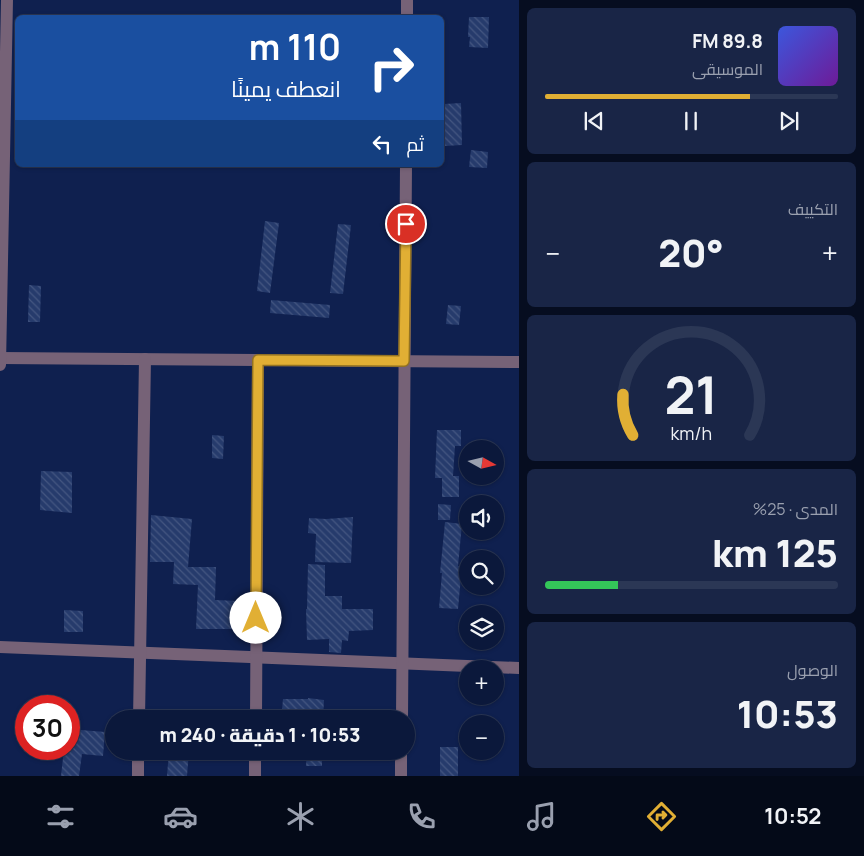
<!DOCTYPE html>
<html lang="ar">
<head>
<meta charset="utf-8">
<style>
	:root { --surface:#0b183b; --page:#192546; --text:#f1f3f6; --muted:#9aa0af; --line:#2b3755; --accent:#e1af34 }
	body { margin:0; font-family:Manrope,Cairo,sans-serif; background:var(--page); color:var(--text); direction:rtl; height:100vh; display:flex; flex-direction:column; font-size:19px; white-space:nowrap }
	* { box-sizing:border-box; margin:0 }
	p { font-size:16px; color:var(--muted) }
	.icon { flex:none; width:28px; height:28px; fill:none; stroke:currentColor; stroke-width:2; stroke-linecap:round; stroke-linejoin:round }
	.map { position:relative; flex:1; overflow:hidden; direction:ltr }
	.side { display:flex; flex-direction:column; gap:8px; padding:8px; background:#060d20; width:345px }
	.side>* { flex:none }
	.guide { position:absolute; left:15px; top:15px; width:429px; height:152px; border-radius:8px; box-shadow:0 1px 4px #0004,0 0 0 1px var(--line); direction:rtl; background:#1a4fa0; color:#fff; overflow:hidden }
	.needle { width:32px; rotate:98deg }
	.fabs { position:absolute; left:459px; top:440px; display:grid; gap:10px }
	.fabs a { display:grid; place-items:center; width:45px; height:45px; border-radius:50%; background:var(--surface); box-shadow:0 1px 4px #0004,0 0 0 1px var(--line); font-size:25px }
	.speed { position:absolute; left:15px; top:695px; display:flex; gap:10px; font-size:25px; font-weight:700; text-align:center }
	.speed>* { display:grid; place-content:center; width:65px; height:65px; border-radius:50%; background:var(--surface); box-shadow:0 1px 4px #0004,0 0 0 1px var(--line); line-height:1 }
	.speed .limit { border:8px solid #d22; background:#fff; color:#111 }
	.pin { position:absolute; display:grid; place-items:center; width:42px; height:42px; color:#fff; margin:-21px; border:2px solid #fff; border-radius:50%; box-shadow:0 1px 5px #0007 }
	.me { position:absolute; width:55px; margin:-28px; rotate:0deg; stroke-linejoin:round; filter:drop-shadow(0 0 4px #0008) }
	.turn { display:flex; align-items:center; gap:18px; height:105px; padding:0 20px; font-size:22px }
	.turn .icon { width:65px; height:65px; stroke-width:2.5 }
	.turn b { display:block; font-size:35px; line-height:42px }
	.then { display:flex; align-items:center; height:48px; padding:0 20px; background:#0003; gap:10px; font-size:19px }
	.big { font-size:38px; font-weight:800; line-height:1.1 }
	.side .card { flex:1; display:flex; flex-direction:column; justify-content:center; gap:8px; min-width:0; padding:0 18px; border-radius:8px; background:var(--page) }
	.side .dial { align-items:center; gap:0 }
	.dial svg { height:130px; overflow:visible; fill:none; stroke:var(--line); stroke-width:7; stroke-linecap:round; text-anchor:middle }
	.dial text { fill:var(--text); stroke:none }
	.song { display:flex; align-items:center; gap:15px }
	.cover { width:60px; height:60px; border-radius:8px; background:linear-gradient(135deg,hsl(230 70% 55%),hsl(280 70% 35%)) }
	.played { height:5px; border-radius:2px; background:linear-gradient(90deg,var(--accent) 70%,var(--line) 70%) }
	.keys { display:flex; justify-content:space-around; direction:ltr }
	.heat { display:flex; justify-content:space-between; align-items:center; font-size:28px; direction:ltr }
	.charge { height:8px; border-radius:4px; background:linear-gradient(90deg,#34c759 25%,var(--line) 0) }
	.trip { position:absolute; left:105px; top:710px; width:310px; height:50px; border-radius:25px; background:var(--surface); box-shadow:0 1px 4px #0004,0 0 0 1px var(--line); font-weight:800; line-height:50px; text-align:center; direction:rtl }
	.menu { display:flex; height:80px; justify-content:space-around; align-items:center; background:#040a18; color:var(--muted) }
	.menu .icon { width:35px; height:35px }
	.menu .selected { color:var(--accent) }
	.menu b { font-size:22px; color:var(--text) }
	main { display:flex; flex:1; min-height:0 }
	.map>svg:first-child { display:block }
	.building { fill:url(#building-back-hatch) }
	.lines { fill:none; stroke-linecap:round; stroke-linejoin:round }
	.minor { stroke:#766277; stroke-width:12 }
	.route-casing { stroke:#927222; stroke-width:12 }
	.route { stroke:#e1af34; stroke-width:9 }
</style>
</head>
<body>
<main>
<section class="side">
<div class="card">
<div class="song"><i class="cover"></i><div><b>89.8 FM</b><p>الموسيقى</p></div></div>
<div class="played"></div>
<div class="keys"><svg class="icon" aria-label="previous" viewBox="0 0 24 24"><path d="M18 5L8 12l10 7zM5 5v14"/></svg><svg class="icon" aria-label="pause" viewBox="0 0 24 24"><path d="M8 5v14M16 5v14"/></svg><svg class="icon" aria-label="next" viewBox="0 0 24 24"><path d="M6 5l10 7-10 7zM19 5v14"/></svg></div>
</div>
<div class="card"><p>التكييف</p>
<div class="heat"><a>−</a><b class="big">20°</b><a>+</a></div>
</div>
<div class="card dial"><svg viewBox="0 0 100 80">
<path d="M14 69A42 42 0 1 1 86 69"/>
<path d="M14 69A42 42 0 0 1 8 44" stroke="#e1af34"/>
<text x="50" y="56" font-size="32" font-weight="700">21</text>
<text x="50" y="72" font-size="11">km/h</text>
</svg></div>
<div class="card"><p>المدى · 25%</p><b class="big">125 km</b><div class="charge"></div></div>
<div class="card"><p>الوصول</p><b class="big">10:53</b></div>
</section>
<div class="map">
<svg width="519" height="776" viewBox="0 0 519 776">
	<defs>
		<pattern id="building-back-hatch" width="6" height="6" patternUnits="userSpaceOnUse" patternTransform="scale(1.25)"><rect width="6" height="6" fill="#263b6c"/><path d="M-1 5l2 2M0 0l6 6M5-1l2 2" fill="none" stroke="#445681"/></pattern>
	</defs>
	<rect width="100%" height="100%" fill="#0f204f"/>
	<!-- building -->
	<g class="building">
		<polygon points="469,17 489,17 488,48 469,47 470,37 468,37"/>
		<polygon points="461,103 462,145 445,146 444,104"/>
		<polygon points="471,150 488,152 487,168 469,167"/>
		<polygon points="265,221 279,223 270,293 257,291"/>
		<polygon points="338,224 351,225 343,294 330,293"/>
		<polygon points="29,285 41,286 40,322 28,322"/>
		<polygon points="271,300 330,305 329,318 270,313"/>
		<polygon points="448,305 461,306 459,325 446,324"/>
		<polygon points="437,430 461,430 461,446 455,446 453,476 459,476 459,497 442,497 442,478 435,478"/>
		<polygon points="212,435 224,436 223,459 212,458"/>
		<polygon points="41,471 72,472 72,513 40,510"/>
		<polygon points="438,504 451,505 450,520 438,520"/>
		<polygon points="151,515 192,519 188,567 216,567 215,600 239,601 238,629 196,629 198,585 173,584 174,562 150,562"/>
		<polygon points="353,517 351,563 315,562 316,534 308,533 309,518 326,519"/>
		<polygon points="445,522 462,524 458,566 462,566 458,609 439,608 442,573 440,573"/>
		<polygon points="308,564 325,565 325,596 342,596 342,609 373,609 373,630 349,631 348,641 342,640 341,653 329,652 329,639 307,640 306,609 307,609"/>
		<polygon points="64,610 83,611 83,632 64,632"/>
		<polygon points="308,698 324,700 323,719 295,719 294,710 282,710 283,699 308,699"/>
		<polygon points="69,729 105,732 103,756 82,754 79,776 61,776 64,749 69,749"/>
		<rect x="440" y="747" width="18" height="29"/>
		<polygon points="169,751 189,751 187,776 167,776"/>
		<polygon points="307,751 322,751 322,766 306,766"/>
	</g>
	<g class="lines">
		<!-- minor -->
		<g class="minor">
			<polyline points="407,18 407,0"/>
			<polyline points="0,358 519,362"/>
			<polyline points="0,365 7,0"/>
			<polyline points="0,647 519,668"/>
			<polyline points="139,719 145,359"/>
			<polyline points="256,719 258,360"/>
			<polyline points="402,719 406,165"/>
			<polyline points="138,776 138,751"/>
			<polyline points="255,776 255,751"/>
			<polyline points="401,776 401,751"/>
		</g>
	</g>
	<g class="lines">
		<!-- route casing -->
		<g class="route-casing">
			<polyline id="route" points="256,618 258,360 404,361 406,224"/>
		</g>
		<!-- route -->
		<use href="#route" class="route"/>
	</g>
</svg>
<div class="fabs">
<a><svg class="needle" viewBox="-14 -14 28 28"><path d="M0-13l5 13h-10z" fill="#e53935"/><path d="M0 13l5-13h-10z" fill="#9aa0af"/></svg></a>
<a><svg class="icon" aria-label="sound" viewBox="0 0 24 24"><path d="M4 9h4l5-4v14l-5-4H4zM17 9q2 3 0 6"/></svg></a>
<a><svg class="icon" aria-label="search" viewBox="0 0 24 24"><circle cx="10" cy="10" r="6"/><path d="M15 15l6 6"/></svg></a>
<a><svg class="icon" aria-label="layers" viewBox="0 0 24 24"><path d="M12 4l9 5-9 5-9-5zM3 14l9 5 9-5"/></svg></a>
<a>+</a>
<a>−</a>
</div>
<div class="speed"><div class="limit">30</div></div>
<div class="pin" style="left:406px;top:224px;background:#d93025"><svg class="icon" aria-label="arrive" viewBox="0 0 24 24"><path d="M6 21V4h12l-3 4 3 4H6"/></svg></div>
<svg class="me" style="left:256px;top:618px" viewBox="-20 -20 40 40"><circle r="19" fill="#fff"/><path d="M0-13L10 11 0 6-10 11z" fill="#e1af34"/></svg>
<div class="trip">10:53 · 1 دقيقة · 240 m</div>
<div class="guide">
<div class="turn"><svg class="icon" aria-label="right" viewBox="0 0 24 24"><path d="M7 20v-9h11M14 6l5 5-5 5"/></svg><div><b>110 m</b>انعطف يمينًا</div></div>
<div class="then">ثم<svg class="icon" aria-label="left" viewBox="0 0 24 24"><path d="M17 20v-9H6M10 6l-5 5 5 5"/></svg></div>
</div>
</div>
</main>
<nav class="menu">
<b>10:52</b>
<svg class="icon selected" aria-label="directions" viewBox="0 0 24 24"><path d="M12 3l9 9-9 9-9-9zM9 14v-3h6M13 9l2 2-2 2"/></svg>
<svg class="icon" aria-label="music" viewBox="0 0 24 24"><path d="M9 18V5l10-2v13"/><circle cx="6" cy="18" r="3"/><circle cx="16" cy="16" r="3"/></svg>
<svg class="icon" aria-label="phone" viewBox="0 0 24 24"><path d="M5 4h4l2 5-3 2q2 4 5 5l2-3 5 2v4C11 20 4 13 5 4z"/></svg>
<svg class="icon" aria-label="climate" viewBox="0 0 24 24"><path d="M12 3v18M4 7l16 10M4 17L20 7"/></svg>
<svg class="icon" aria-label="car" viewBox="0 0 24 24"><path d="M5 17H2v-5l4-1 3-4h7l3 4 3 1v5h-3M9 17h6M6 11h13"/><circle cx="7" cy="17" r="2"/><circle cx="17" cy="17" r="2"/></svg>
<svg class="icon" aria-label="filters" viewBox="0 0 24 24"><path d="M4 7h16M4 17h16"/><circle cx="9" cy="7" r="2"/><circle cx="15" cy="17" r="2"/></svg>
</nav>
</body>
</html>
